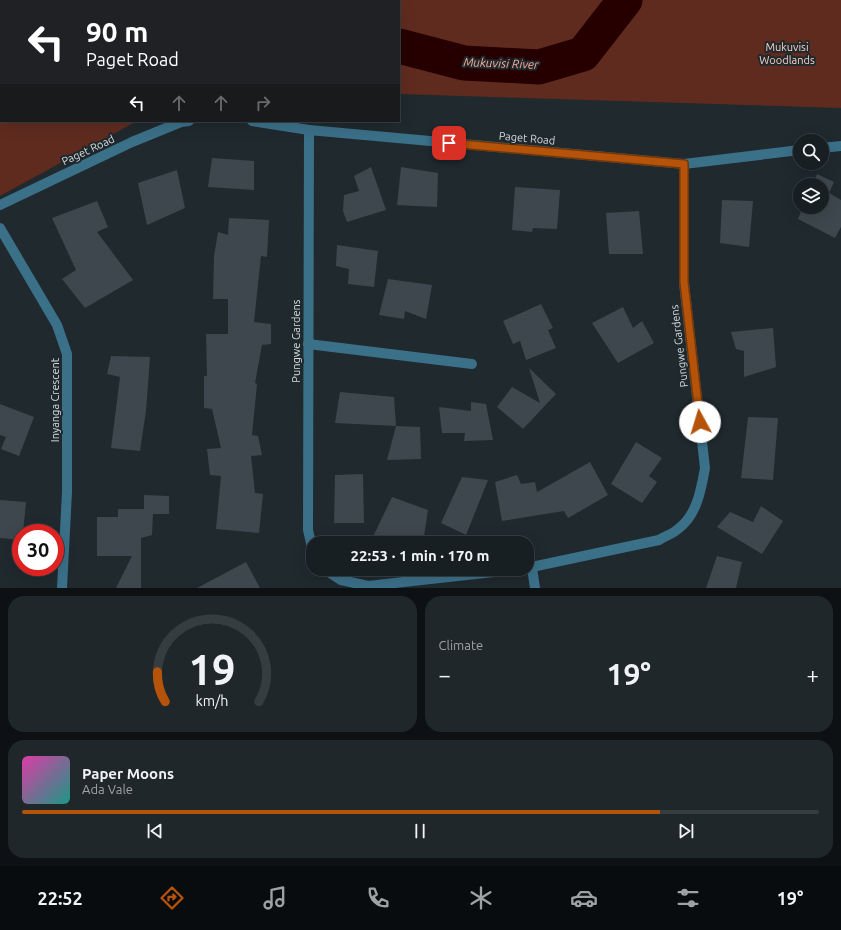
<!DOCTYPE html>
<html lang="en">
<head>
<meta charset="utf-8">
<style>
	:root { --surface:#171f22; --page:#20272a; --text:#f1f3f6; --muted:#9ea2a5; --line:#363d40; --accent:#b45309 }
	body { margin:0; font-family:Ubuntu,sans-serif; background:var(--page); color:var(--text); height:100vh; display:flex; flex-direction:column; font-size:15px; white-space:nowrap }
	* { box-sizing:border-box; margin:0 }
	p { font-size:13px; color:var(--muted) }
	.icon { flex:none; width:22px; height:22px; fill:none; stroke:currentColor; stroke-width:2; stroke-linecap:round; stroke-linejoin:round }
	.map { position:relative; height:588px; overflow:hidden }
	.sheet { display:flex; flex-direction:column; gap:8px; padding:8px; background:#0d1113; flex:1 }
	.sheet>* { flex:none }
	.top-card { position:absolute; left:0px; top:0px; width:400px; height:122px; box-shadow:0 4px 16px #0002,0 0 0 1px var(--line); background:#202124; color:#fff; overflow:hidden }
	.tools { position:absolute; left:793px; top:134px; display:grid; gap:8px }
	.tools a { display:grid; place-items:center; width:36px; height:36px; border-radius:50%; background:var(--surface); box-shadow:0 4px 16px #0002,0 0 0 1px var(--line); font-size:20px }
	.speed { position:absolute; left:12px; top:524px; display:flex; gap:8px; font-size:20px; font-weight:700; text-align:center }
	.speed>* { display:grid; place-content:center; width:52px; height:52px; border-radius:50%; background:var(--surface); box-shadow:0 4px 16px #0002,0 0 0 1px var(--line); line-height:1 }
	.speed .limit { border:6px solid #d22; background:#fff; color:#111 }
	.pin { position:absolute; display:grid; place-items:center; width:34px; height:34px; color:#fff; margin:-17px; border-radius:8px; box-shadow:0 2px 6px #0006 }
	.me { position:absolute; width:44px; margin:-22px; rotate:354deg; stroke-linejoin:round; filter:drop-shadow(0 0 3px #0008) }
	.turn { display:flex; align-items:center; gap:14px; height:84px; padding:0 20px; font-size:18px }
	.turn .icon { width:52px; height:52px; stroke-width:2.5 }
	.turn b { display:block; font-size:28px; line-height:34px }
	.lanes { display:flex; align-items:center; height:38px; padding:0 20px; background:#0003; justify-content:center; gap:20px; direction:ltr }
	.lanes .off { opacity:.35 }
	.big { font-size:30px; font-weight:600; line-height:1.1 }
	.sheet .widget { flex:1; display:flex; flex-direction:column; justify-content:center; gap:6px; min-width:0; padding:0 14px; border-radius:16px; background:var(--page) }
	.sheet .dial { align-items:center; gap:0 }
	.dial svg { height:104px; overflow:visible; fill:none; stroke:var(--line); stroke-width:7; stroke-linecap:round; text-anchor:middle }
	.dial text { fill:var(--text); stroke:none }
	.song { display:flex; align-items:center; gap:12px }
	.cover { width:48px; height:48px; border-radius:6px; background:linear-gradient(135deg,hsl(320 70% 55%),hsl(170 70% 35%)) }
	.played { height:4px; border-radius:2px; background:linear-gradient(90deg,var(--accent) 80%,var(--line) 80%) }
	.keys { display:flex; justify-content:space-around; direction:ltr }
	.heat { display:flex; justify-content:space-between; align-items:center; font-size:22px; direction:ltr }
	.sheet .tiles { flex:1; display:grid; gap:8px; grid-template-columns:1fr 1fr }
	.widget:last-child { grid-column:span 2 }
	.trip { position:absolute; left:306px; top:536px; width:228px; height:40px; border-radius:16px; background:var(--surface); box-shadow:0 4px 16px #0002,0 0 0 1px var(--line); font-weight:600; line-height:40px; text-align:center }
	.menu { display:flex; height:64px; justify-content:space-around; align-items:center; background:#090c0e; color:var(--muted) }
	.menu .icon { width:28px; height:28px }
	.menu .active { color:var(--accent) }
	.menu b { font-size:18px; color:var(--text) }
	.map>svg:first-child { display:block }
	.green { fill:#602b1f }
	.lines { fill:none; stroke-linecap:round; stroke-linejoin:round }
	.river { stroke:#260000; stroke-width:35 }
	.building { fill:#3d474d }
	.minor { stroke:#3b7089; stroke-width:10 }
	.route-casing { stroke:#753606; stroke-width:10 }
	.route { stroke:#b45309; stroke-width:7 }
	.labels { text-anchor:middle; dominant-baseline:central; stroke-width:4; stroke-linejoin:round; paint-order:stroke }
	.park-label { font-size:11px; fill:#fad0c6; stroke:#1f292e }
	.street-label { font-size:11px; fill:#d7dde0; stroke:#1f292e }
	.water-label { font-size:12px; font-style:italic; fill:#fbaa98; stroke:#1f292e }
</style>
</head>
<body>
<div class="map">
<svg width="841" height="588" viewBox="0 0 841 588">
	<rect width="100%" height="100%" fill="#1f292e"/>
	<!-- green -->
	<polygon class="green" points="0,0 841,0 841,108 399,94 399,1 1,1 1,121 137,121 0,196"/>
	<g class="lines">
		<!-- river -->
		<g class="river">
			<polyline points="75,0 76,1"/>
			<polyline points="399,46 464,63 539,67 583,54 625,0"/>
		</g>
	</g>
	<!-- building -->
	<g class="building">
		<polygon points="212,158 254,161 254,190 208,187"/>
		<polygon points="371,167 386,210 347,222 343,211 344,195 359,191 354,176"/>
		<polygon points="401,167 438,173 437,207 397,205"/>
		<polygon points="177,170 185,208 147,225 138,183"/>
		<polygon points="817,174 834,182 829,193 841,200 841,227 835,238 798,219 803,207 822,207 822,185 813,185"/>
		<polygon points="515,187 560,190 557,229 533,228 532,232 512,230"/>
		<polygon points="722,200 753,201 749,247 720,243"/>
		<polygon points="97,201 108,227 97,232 133,280 85,308 62,279 76,270 52,218"/>
		<polygon points="639,211 643,254 609,254 606,213"/>
		<polygon points="229,218 269,220 267,257 261,256 254,322 271,324 271,344 262,345 255,383 257,384 252,435 258,436 262,455 251,456 255,493 263,494 259,533 216,529 221,476 210,475 207,449 221,448 212,409 204,408 204,376 207,376 206,334 228,334 228,299 213,299 214,256 218,232 228,235"/>
		<polygon points="337,245 378,251 374,287 348,284 349,269 336,266"/>
		<polygon points="388,279 432,285 426,319 405,311 404,319 379,315"/>
		<polygon points="541,304 553,328 548,330 556,348 526,360 520,341 513,344 503,321"/>
		<polygon points="623,307 633,328 642,321 654,343 618,363 592,323"/>
		<polygon points="773,328 776,367 744,377 744,351 736,349 731,332"/>
		<polygon points="111,356 150,357 146,411 140,451 111,448 120,377 107,374"/>
		<polygon points="529,368 556,394 523,429 497,407 512,387 540,403"/>
		<polygon points="340,392 394,397 396,426 335,423"/>
		<polygon points="471,402 486,404 493,440 464,441 465,433 442,433 439,407 471,411"/>
		<polygon points="0,404 34,417 19,456 1,449 6,437 0,435"/>
		<polygon points="748,417 778,418 773,480 741,478"/>
		<polygon points="396,426 420,427 421,459 387,460"/>
		<polygon points="636,442 662,458 649,476 657,482 642,503 611,484"/>
		<polygon points="590,462 608,495 568,518 564,511 502,521 495,482 517,475 521,484 535,482 537,492"/>
		<polygon points="363,474 364,523 334,523 335,475"/>
		<polygon points="462,477 488,480 466,535 441,523"/>
		<polygon points="144,495 169,496 169,514 153,514 152,535 141,538 141,588 116,588 132,556 97,556 97,517 118,517 118,509 144,509"/>
		<polygon points="392,497 428,510 423,543 396,535 394,543 370,543"/>
		<polygon points="0,500 26,502 23,533 21,533 21,540 0,538"/>
		<polygon points="761,506 783,521 762,554 717,527 730,512 753,522"/>
		<polygon points="717,556 742,562 736,588 706,588"/>
		<polygon points="246,562 260,588 197,588"/>
	</g>
	<g class="lines">
		<!-- minor -->
		<g class="minor">
			<polyline points="252,121 309,130 684,164 800,150"/>
			<polyline points="309,130 308,530 313,552"/>
			<polyline points="822,148 841,146"/>
			<polyline points="0,205 132,142 181,122 189,121"/>
			<polyline points="0,228 57,325 67,354 67,492 62,588"/>
			<polyline points="308,344 472,364"/>
			<path d="M527,568L659,540C665,536 673,534 678,529C697,515 701,490 705,468L684,283V164"/>
			<polyline points="532,568 535,588"/>
			<polyline points="324,569 341,580 368,586 520,569"/>
		</g>
	</g>
	<g class="lines">
		<!-- route casing -->
		<g class="route-casing">
			<polyline id="route" points="449,143 684,164 684,282 700,422"/>
		</g>
		<!-- route -->
		<use href="#route" class="route"/>
	</g>
	<g class="labels">
		<!-- park labels -->
		<g class="park-label">
			<text x="787" y="47">Mukuvisi<tspan x="787" dy="13">Woodlands</tspan></text>
		</g>
		<!-- street labels -->
		<g class="street-label">
			<text transform="translate(527 138) rotate(5)">Paget Road</text>
			<text transform="translate(88 150) rotate(-25)">Paget Road</text>
			<text transform="translate(296 341) rotate(-90)">Pungwe Gardens</text>
			<text transform="translate(679 346) rotate(-97)">Pungwe Gardens</text>
			<text transform="translate(55 400) rotate(-90)">Inyanga Crescent</text>
		</g>
		<!-- water labels -->
		<g class="water-label">
			<text transform="translate(501 63) rotate(2)">Mukuvisi River</text>
		</g>
	</g>
</svg>
<div class="tools">
<a><svg class="icon" aria-label="search" viewBox="0 0 24 24"><circle cx="10" cy="10" r="6"/><path d="M15 15l6 6"/></svg></a>
<a><svg class="icon" aria-label="layers" viewBox="0 0 24 24"><path d="M12 4l9 5-9 5-9-5zM3 14l9 5 9-5"/></svg></a>
</div>
<div class="speed"><div class="limit">30</div></div>
<div class="pin" style="left:449px;top:143px;background:#d93025"><svg class="icon" aria-label="arrive" viewBox="0 0 24 24"><path d="M6 21V4h12l-3 4 3 4H6"/></svg></div>
<svg class="me" style="left:700px;top:422px" viewBox="-20 -20 40 40"><circle r="19" fill="#fff"/><path d="M0-13L10 11 0 6-10 11z" fill="#b45309"/></svg>
<div class="trip">22:53 · 1 min · 170 m</div>
<div class="top-card">
<div class="turn"><svg class="icon" aria-label="left" viewBox="0 0 24 24"><path d="M17 20v-9H6M10 6l-5 5 5 5"/></svg><div><b>90 m</b>Paget Road</div></div>
<div class="lanes"><svg class="icon" aria-label="left" viewBox="0 0 24 24"><path d="M17 20v-9H6M10 6l-5 5 5 5"/></svg><svg class="icon off" aria-label="ahead" viewBox="0 0 24 24"><path d="M12 20V5M6 11l6-6 6 6"/></svg><svg class="icon off" aria-label="ahead" viewBox="0 0 24 24"><path d="M12 20V5M6 11l6-6 6 6"/></svg><svg class="icon off" aria-label="right" viewBox="0 0 24 24"><path d="M7 20v-9h11M14 6l5 5-5 5"/></svg></div>
</div>
</div>
<section class="sheet">
<div class="tiles">
<div class="widget dial"><svg viewBox="0 0 100 80">
<path d="M14 69A42 42 0 1 1 86 69"/>
<path d="M14 69A42 42 0 0 1 8 46" stroke="#b45309"/>
<text x="50" y="56" font-size="32" font-weight="700">19</text>
<text x="50" y="72" font-size="11">km/h</text>
</svg></div>
<div class="widget"><p>Climate</p>
<div class="heat"><a>−</a><b class="big">19°</b><a>+</a></div>
</div>
<div class="widget">
<div class="song"><i class="cover"></i><div><b>Paper Moons</b><p>Ada Vale</p></div></div>
<div class="played"></div>
<div class="keys"><svg class="icon" aria-label="previous" viewBox="0 0 24 24"><path d="M18 5L8 12l10 7zM5 5v14"/></svg><svg class="icon" aria-label="pause" viewBox="0 0 24 24"><path d="M8 5v14M16 5v14"/></svg><svg class="icon" aria-label="next" viewBox="0 0 24 24"><path d="M6 5l10 7-10 7zM19 5v14"/></svg></div>
</div>
</div>
</section>
<nav class="menu">
<b>22:52</b>
<svg class="icon active" aria-label="directions" viewBox="0 0 24 24"><path d="M12 3l9 9-9 9-9-9zM9 14v-3h6M13 9l2 2-2 2"/></svg>
<svg class="icon" aria-label="music" viewBox="0 0 24 24"><path d="M9 18V5l10-2v13"/><circle cx="6" cy="18" r="3"/><circle cx="16" cy="16" r="3"/></svg>
<svg class="icon" aria-label="phone" viewBox="0 0 24 24"><path d="M5 4h4l2 5-3 2q2 4 5 5l2-3 5 2v4C11 20 4 13 5 4z"/></svg>
<svg class="icon" aria-label="climate" viewBox="0 0 24 24"><path d="M12 3v18M4 7l16 10M4 17L20 7"/></svg>
<svg class="icon" aria-label="car" viewBox="0 0 24 24"><path d="M5 17H2v-5l4-1 3-4h7l3 4 3 1v5h-3M9 17h6M6 11h13"/><circle cx="7" cy="17" r="2"/><circle cx="17" cy="17" r="2"/></svg>
<svg class="icon" aria-label="filters" viewBox="0 0 24 24"><path d="M4 7h16M4 17h16"/><circle cx="9" cy="7" r="2"/><circle cx="15" cy="17" r="2"/></svg>
<b>19°</b>
</nav>
</body>
</html>
